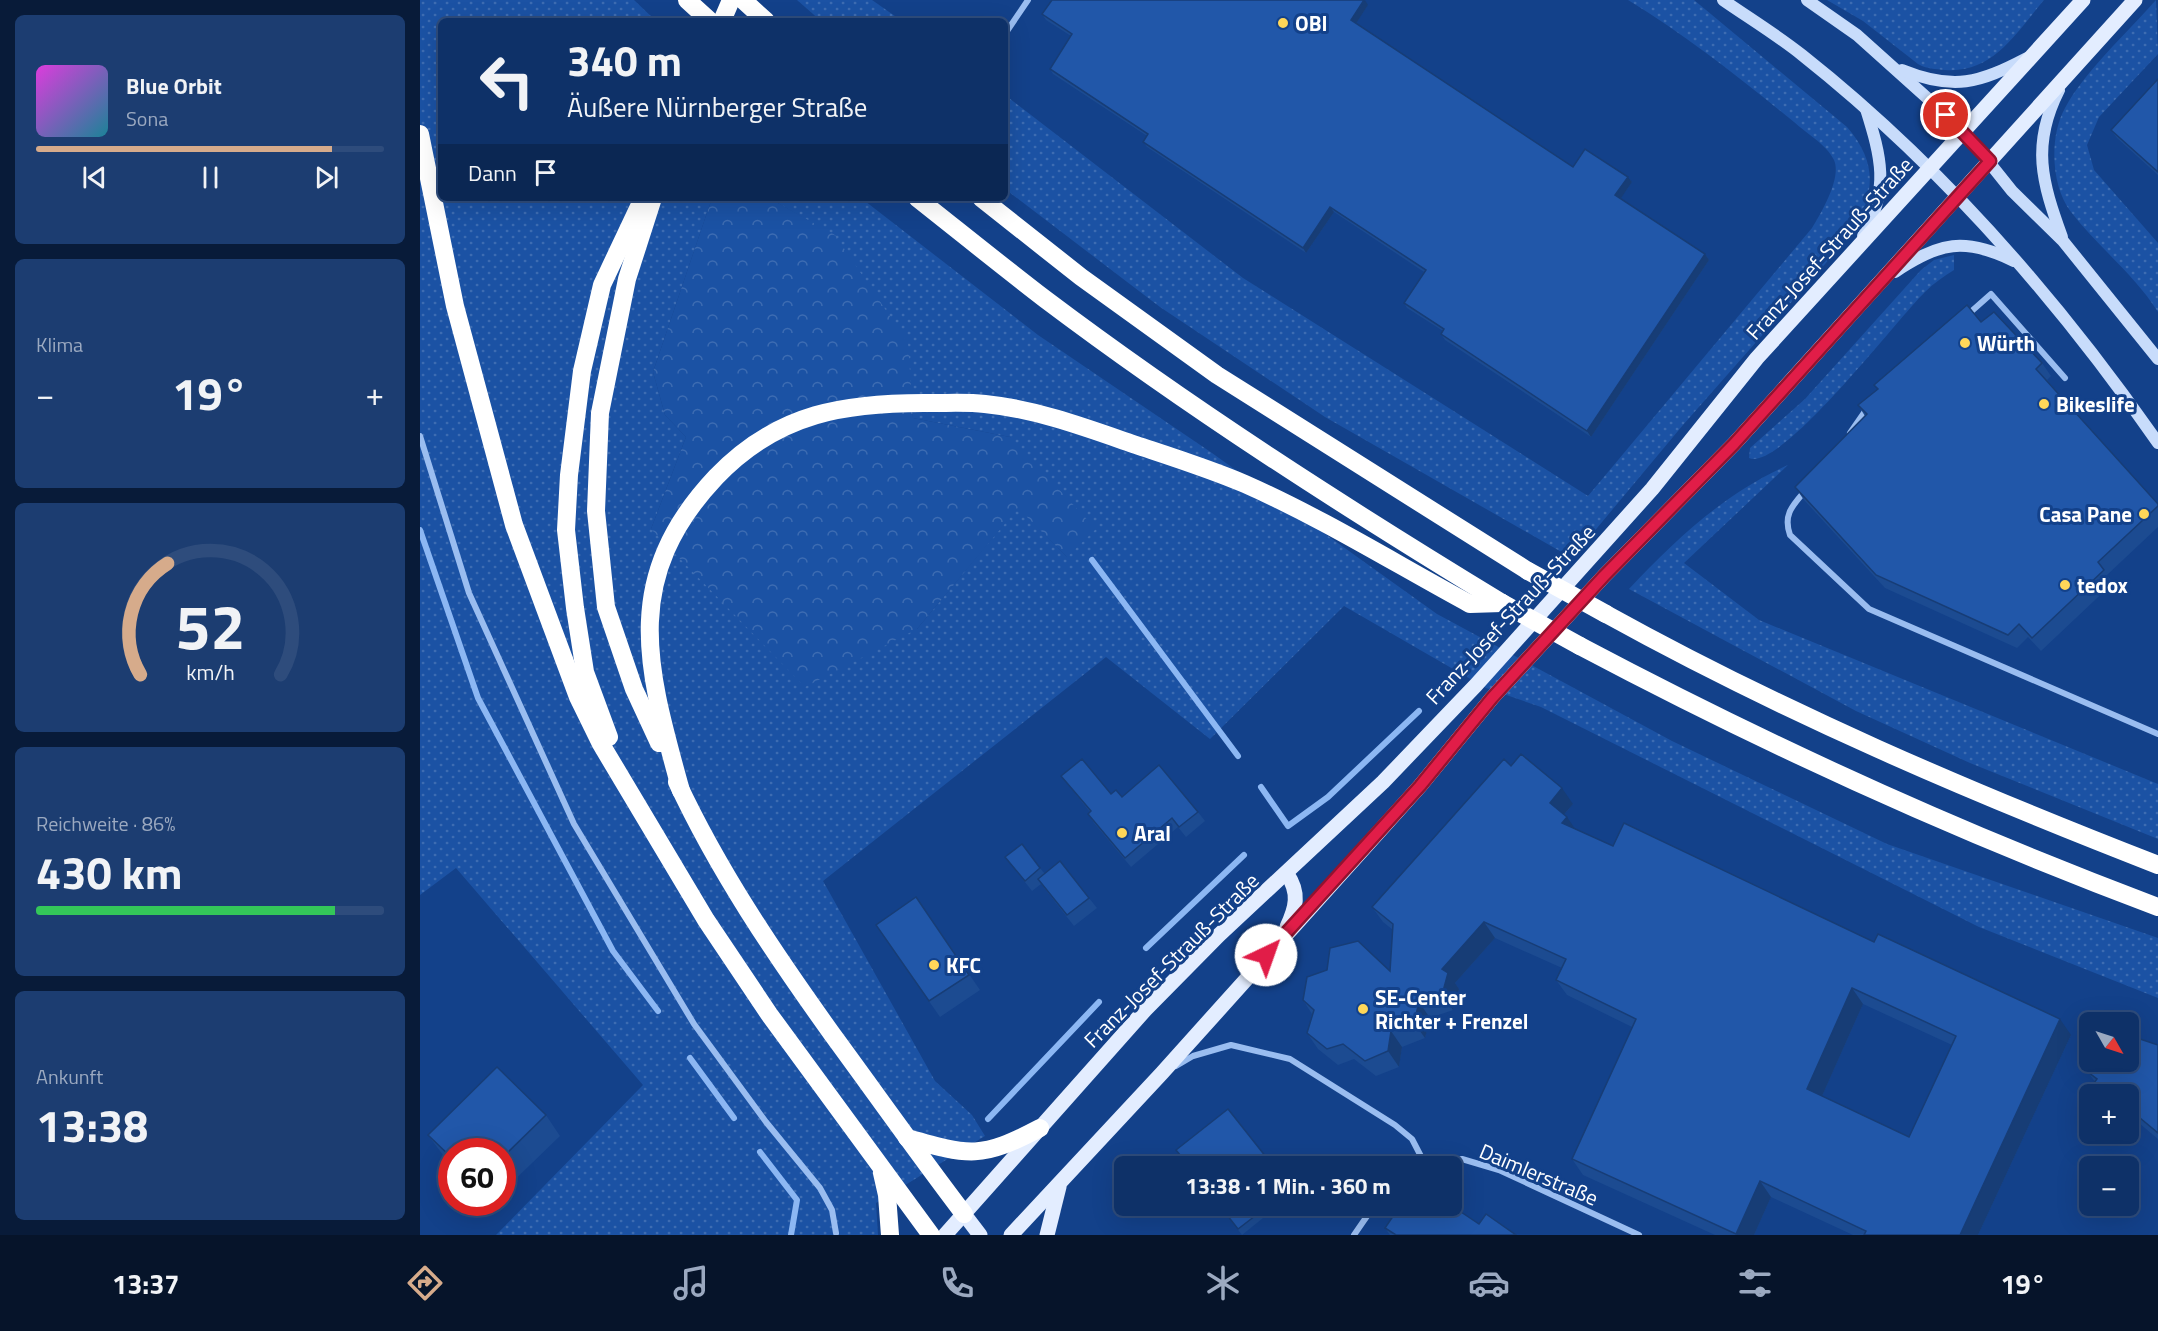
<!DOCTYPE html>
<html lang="de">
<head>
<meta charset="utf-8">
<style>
	:root { --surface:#0e3168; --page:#1c3d71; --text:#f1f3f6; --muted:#9ba9c0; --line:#2e4c7c; --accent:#d6ab8b }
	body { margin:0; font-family:"Titillium Web",sans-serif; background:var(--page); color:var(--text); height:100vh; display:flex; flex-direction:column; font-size:22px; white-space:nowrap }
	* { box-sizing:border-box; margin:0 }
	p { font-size:20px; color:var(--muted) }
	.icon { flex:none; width:33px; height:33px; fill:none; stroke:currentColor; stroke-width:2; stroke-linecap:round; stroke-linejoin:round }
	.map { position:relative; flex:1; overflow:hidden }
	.sheet { display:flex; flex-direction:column; gap:15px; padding:15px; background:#081b39; width:420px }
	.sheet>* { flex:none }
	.guide { position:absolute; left:18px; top:18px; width:570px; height:183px; border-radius:9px; box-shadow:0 6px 24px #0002,0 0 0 2px var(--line); background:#0e3168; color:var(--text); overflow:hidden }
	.needle { width:39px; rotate:129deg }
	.buttons { position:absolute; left:1659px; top:1012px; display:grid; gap:12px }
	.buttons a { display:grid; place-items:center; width:60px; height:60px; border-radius:9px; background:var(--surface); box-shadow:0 6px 24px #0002,0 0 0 2px var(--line); font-size:30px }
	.speed { position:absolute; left:18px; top:1138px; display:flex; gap:12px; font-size:30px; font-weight:700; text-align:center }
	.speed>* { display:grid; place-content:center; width:78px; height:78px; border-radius:50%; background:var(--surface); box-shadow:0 6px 24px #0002,0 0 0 2px var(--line); line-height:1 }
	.speed .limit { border:9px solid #d22; background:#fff; color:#111 }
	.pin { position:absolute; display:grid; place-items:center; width:51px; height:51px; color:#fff; margin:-26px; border:3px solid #fff; border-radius:50%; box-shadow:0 2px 6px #0007 }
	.me { position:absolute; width:66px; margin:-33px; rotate:42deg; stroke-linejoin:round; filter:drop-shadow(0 0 4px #0008) }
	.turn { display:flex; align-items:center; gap:21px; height:126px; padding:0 30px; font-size:27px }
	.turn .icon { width:78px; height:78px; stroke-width:2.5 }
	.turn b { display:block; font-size:42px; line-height:51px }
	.then { display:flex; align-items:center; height:57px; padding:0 30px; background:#0003; gap:12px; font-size:22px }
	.big { font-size:45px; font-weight:700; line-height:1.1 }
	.sheet .card { flex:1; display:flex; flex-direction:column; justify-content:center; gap:9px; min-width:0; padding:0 21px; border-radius:9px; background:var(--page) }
	.sheet .dial { align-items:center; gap:0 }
	.dial svg { height:156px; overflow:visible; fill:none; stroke:var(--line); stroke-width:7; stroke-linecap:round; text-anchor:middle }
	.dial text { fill:var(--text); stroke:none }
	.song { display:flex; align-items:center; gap:18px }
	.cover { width:72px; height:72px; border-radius:9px; background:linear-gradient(135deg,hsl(300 70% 55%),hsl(190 70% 35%)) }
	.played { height:6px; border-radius:3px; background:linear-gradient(90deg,var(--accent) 85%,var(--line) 85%) }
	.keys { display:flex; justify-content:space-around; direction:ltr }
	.heat { display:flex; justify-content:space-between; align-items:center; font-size:33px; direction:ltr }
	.charge { height:9px; border-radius:4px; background:linear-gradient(90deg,#34c759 86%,var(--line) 0) }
	.trip { position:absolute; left:694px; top:1156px; width:348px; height:60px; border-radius:9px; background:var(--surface); box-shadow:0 6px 24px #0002,0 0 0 2px var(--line); font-weight:700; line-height:60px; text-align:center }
	.tabs { display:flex; height:96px; justify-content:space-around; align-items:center; background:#06142a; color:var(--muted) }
	.tabs .icon { width:42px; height:42px }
	.tabs .on { color:var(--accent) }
	.tabs b { font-size:27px; color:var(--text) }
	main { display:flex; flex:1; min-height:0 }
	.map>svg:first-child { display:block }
	.grass { fill:url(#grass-dots) }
	.forest { fill:url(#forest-crowns) }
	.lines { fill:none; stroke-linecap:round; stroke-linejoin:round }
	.stream { stroke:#8cb7f3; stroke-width:6 }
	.street { stroke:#9abdf0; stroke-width:6 }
	.secondary { stroke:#c8dcfb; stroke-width:12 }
	.primary { stroke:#e3edff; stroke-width:15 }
	.highway { stroke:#fff; stroke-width:18 }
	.highway-bridge { stroke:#fff; stroke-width:18 }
	.wall { fill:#1c4b91; fill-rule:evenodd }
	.shaded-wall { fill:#173d76 }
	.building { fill:#2157a9; stroke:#173d76; stroke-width:1.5; fill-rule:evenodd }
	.route-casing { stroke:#92132f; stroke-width:15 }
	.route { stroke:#e11d48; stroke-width:10 }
	.poi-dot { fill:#ffd759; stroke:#13418a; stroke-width:2 }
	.labels { text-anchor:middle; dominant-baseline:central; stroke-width:6; stroke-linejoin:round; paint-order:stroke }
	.poi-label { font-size:21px; font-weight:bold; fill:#fff; stroke:#13418a; text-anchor:start }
	.street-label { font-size:21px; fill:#fff; stroke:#13418a }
</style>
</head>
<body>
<main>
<section class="sheet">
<div class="card">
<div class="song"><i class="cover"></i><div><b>Blue Orbit</b><p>Sona</p></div></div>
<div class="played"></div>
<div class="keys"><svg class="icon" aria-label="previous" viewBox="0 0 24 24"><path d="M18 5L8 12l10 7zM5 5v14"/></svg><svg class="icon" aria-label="pause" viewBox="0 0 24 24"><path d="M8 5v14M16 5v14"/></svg><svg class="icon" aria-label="next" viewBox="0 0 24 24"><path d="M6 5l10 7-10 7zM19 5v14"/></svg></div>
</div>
<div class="card"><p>Klima</p>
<div class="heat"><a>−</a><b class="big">19°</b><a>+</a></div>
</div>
<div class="card dial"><svg viewBox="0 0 100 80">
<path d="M14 69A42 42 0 1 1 86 69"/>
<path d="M14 69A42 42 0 0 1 28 12" stroke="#d6ab8b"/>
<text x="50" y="56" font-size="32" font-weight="700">52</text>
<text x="50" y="72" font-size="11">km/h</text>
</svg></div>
<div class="card"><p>Reichweite · 86%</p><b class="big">430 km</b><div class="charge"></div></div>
<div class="card"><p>Ankunft</p><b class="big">13:38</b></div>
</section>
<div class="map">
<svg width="1738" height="1235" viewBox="0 0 1738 1235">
	<defs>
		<pattern id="grass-dots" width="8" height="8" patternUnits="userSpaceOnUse" patternTransform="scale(1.5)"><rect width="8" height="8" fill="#1b52a4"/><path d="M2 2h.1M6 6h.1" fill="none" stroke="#3d6cb2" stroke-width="1.8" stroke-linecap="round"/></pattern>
		<pattern id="forest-crowns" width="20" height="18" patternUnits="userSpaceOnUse" patternTransform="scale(1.5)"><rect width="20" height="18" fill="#1b52a4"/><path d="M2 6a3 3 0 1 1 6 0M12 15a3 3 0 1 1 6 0" fill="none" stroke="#3d6cb2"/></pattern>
	</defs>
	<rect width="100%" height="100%" fill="#13418a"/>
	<!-- grass -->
	<g class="grass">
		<polygon points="0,0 214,0 236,21 21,21 21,198 292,198 233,372 245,415 266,437 231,529 497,629 598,507 647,557 590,437 493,418 487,343 415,236 349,198 441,198 618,335 792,453 1017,614 1252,741 1467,844 1738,938 1738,998 1559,927 1121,707 1066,688 924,606 790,739 686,657 403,881 515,1081 552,1115 565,1136 456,1203 458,1235 76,1235 223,1085 36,868 0,895"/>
		<polygon points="377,0 452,0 482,21 401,21"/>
		<path d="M1208,0H1274L1427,127C1457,162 1455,190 1435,230L1263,425L1152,558L905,417L740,307L585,189V95L823,278L1168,496L1392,228C1401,213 1422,178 1414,160C1407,145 1386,133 1374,122C1320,78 1267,36 1208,0Z"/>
		<path d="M1407,0H1624C1597,32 1573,74 1525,70C1515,69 1507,69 1498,64L1443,21Z"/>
		<path d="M1736,0L1738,54L1679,117L1667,145L1674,170L1738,243V312C1715,275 1678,247 1651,212C1631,186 1629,137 1645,108C1664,72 1708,32 1736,0Z"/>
		<path d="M1534,255V270C1524,276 1514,283 1505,292C1478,318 1361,472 1329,458L1330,448L1385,399L1501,270L1514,260Z"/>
		<path d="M1368,465L1264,563L1339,620L1738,784V839L1550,763L1436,711L1209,589C1256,539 1305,493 1368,465Z"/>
	</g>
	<!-- forest -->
	<polygon class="forest" points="292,198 349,198 415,235 488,343 493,418 590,437 676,529 647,557 598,508 497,629 385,687 231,529 266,437 245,415 233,372"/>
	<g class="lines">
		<!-- stream -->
		<g class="stream">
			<polyline points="0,530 58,698 193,951 238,1011"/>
			<polyline points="672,560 818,756"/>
			<polyline points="841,787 868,826 908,797 999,711"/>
			<polyline points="726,948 824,855"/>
			<polyline points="270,1058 314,1118"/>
			<polyline points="568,1119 679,1002"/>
			<polyline points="340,1152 377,1200 371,1235"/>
		</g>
		<!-- street -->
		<g class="street">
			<polyline points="585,34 608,0"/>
			<polyline points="1545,317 1571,294 1645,378"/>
			<polyline points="1430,433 1448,407"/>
			<polyline points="0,436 49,593 154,824 274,1024 346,1122 400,1188 412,1210 416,1233"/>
			<path d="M1385,491C1372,506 1363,515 1370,535L1449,609L1738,734"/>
			<polyline points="756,1066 773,1056 811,1045 870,1059 975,1125 992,1139 1006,1166"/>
			<polyline points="1005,1167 1042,1159 1079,1170 1219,1235"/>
			<polyline points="934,1235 954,1206"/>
		</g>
		<!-- secondary -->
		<g class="secondary">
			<path d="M1303,0C1329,18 1357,35 1382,55C1521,165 1637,298 1738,443"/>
			<polyline points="1387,0 1437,35 1544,131 1592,191 1643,241 1738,359"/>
			<path d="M1482,70C1534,91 1559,83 1607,58"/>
			<path d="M1639,90C1611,145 1622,182 1642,237"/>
			<path d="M1443,236C1470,189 1461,157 1446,109"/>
			<path d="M1475,272C1519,242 1545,237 1594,261"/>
		</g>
		<!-- primary -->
		<g class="primary">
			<path d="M867,927C876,908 880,893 867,874"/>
			<polyline points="544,1214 560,1235"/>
			<polyline points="525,1235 725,1010 799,935 963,782 1056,685 1232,489 1337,358 1663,0"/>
			<polyline points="591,1235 742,1073 1000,786 1072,698 1184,576 1314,444 1715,0"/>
			<polyline points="627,1235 639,1187"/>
		</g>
		<!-- highway -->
		<g class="highway">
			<polyline points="267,0 290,21"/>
			<polyline points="323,0 346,21"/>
			<polyline points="302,21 311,0"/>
			<polyline points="0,134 35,306 94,525 158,697 181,744 286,920 349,1014 511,1235"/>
			<polyline points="233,198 207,279 180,413 176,511 186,607 214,689 239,743"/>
			<path d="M497,198C540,232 582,266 625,299C771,409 926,508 1082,603"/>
			<polyline points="561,198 661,277 797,375 1108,571"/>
			<path d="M1186,614C1363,712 1550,792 1738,865"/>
			<path d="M1160,646C1347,745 1540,833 1738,907"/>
			<polyline points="189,737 165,672 155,608 146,530 149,475 162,371 182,285 223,198"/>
			<path d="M257,782C299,872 354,953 412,1034C456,1094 499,1155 544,1214"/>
			<path d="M261,791C228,670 199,580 296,477C358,412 427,402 513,403C530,403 548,402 565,404C616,409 667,428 716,445C752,457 790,469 825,484C902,518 976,564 1050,604L1082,603"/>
			<path d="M487,1138C550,1156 561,1159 620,1128"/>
			<polyline points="462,1173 467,1195 470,1235"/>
		</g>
		<!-- highway-bridge -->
		<g class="highway-bridge">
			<polyline points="1108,571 1186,614"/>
			<polyline points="1082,603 1160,646"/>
		</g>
	</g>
	<!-- wall -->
	<g class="wall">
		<polygon points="948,5 936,23 1153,167 1208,177 1212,182 1200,199 1285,254 1289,260 1171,437 1025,340 1021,334 1023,331 987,308 984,303 1004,272 914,212 886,253 727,147 723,142 727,136 633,74 630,69 651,36 626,20 622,14"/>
		<polygon points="1738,79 1738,175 1697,138 1691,130"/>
		<polygon points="1561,322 1622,363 1631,376 1627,380 1738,504 1738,527 1687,575 1693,583 1621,651 1608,637 1597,648 1465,588 1384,500 1375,487 1445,416 1438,405"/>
		<path d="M1091,766L1153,804L1144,815L1156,830L1193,846L1454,942L1651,1035L1558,1235H1433L1351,1197L1334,1235H1295L1163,1175L1152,1159L1212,1027L1147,995L1136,980L1142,968L1075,938L1035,983L1039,989L1033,1010L1010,1018L1005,1038L982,1047L979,1067L956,1076L934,1059L918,1065L898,1049L887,1033L892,1014L883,1000L970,971L973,930L963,922L952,907ZM1443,1004L1532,1045L1489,1137L1402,1096Z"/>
		<polygon points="641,776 702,797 778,812 785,821 766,837 758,827 711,867 674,823 668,814 670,812 648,785"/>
		<polygon points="585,857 620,868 625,874 669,898 677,908 654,926 621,884 612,891"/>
		<polygon points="496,897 560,990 520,1017 456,925"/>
		<polygon points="1738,1045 1738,1139 1713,1118 1708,1124 1708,1095 1670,1095 1670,1102 1665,1095 1675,1082 1668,1072"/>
		<polygon points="126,1115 140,1136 82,1192 82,1152 32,1152 32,1164 23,1155 8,1135"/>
		<polygon points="800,1206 858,1206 822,1235"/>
		<polygon points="1059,1224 1096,1235 970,1235 965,1228"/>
	</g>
	<!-- shaded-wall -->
	<g class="shaded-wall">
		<polygon points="945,0 948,5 935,25 931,20"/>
		<polygon points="1208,177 1212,182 1199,201 1195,195"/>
		<polygon points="910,207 914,212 886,253 883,248"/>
		<polygon points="1285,254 1289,260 1171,437 1167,431"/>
		<polygon points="1142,788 1153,804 1141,818 1130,803"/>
		<polygon points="1147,817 1158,833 1142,823"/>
		<polygon points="1064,922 1075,938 1035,983 1039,989 1033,1010 1022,995 1022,969"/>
		<polygon points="1432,988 1443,1004 1398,1105 1387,1089"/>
		<polygon points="999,1002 1010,1018 1005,1038 994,1023"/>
		<polygon points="1640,1019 1651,1035 1558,1235 1540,1235"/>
		<polygon points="971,1031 982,1047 979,1067 968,1051"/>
		<polygon points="1708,1112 1713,1118 1708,1124"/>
		<polygon points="1340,1181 1351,1197 1334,1235 1317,1235 1316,1234"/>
	</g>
	<!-- building -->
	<g class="building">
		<polygon points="632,0 944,0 931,20 1153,167 1165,149 1208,177 1195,195 1285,254 1167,431 1021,334 1024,329 984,303 1006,270 910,207 883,248 723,142 728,134 630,69 652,34 622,14"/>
		<polygon points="1738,79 1738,172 1691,130"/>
		<polygon points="1547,305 1561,322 1574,312 1622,363 1616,369 1738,504 1738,506 1678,562 1684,570 1612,638 1599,624 1588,635 1456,575 1375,487 1447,414 1438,405 1458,389 1454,385"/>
		<path d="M1101,754L1142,788L1130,803L1147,817L1142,823L1193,846L1204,823L1454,942L1458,934L1640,1019L1540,1235H1444L1446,1231L1340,1181L1316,1234L1152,1159L1216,1019L1136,980L1146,959L1064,922L1022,969L1028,973L1022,995L999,1002L994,1023L971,1031L968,1051L945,1061L923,1044L907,1049L887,1033L894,1010L883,1000L887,977L907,970L910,948L938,941L970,971L973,924L952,907L1084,759L1091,766ZM1432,988L1536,1036L1489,1137L1387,1089Z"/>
		<polygon points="662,759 691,794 696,790 702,797 739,765 778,812 759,827 752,818 705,858 668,814 671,811 641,776"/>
		<polygon points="602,844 620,868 605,881 585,857"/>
		<polygon points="640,861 669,898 647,915 618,879"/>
		<polygon points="496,897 549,975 509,1001 456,925"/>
		<polygon points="1708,1035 1738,1045 1738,1133 1708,1108 1708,1095 1670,1095 1670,1099 1665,1095 1677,1079 1668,1072 1676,1062 1708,1062"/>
		<polygon points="77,1067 126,1115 82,1158 82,1152 32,1152 32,1158 8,1135"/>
		<polygon points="808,1109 854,1167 770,1167 756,1150"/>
		<polygon points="800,1206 848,1206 818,1229"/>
		<polygon points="980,1206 1032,1206 1059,1224 1066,1214 1096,1235 976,1235 965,1228"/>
	</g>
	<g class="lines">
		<!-- route casing -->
		<g class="route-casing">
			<polyline id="route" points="846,955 1000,786 1072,698 1184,576 1314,444 1570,161 1526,115"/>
		</g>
		<!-- route -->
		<use href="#route" class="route"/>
	</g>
	<!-- markers -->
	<g class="poi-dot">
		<circle cx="863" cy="23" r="6"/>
		<circle cx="1545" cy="343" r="6"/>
		<circle cx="1624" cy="404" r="6"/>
		<circle cx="1724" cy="514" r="6"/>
		<circle cx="1645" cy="585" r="6"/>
		<circle cx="702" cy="833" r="6"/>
		<circle cx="514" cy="965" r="6"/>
		<circle cx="943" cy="1009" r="6"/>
	</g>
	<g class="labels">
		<!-- poi labels -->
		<g class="poi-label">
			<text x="875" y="23">OBI</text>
			<text x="1557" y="343">Würth</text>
			<text x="1636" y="404">Bikeslife</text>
			<text x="1712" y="514" text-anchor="end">Casa Pane</text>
			<text x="1657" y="585">tedox</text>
			<text x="714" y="833">Aral</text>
			<text x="526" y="965">KFC</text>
			<text x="955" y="997">SE-Center<tspan x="955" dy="24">Richter + Frenzel</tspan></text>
		</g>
		<!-- street labels -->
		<g class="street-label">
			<text transform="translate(1409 248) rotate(-48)">Franz-Josef-Strauß-Straße</text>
			<text transform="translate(1090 614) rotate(-47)">Franz-Josef-Strauß-Straße</text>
			<text transform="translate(751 960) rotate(-45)">Franz-Josef-Strauß-Straße</text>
			<text transform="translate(1119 1174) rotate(23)">Daimlerstraße</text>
		</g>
	</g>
</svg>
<div class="buttons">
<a><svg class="needle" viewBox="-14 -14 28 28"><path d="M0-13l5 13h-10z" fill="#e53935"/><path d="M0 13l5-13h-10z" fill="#9ba9c0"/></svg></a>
<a>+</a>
<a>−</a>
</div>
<div class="speed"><div class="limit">60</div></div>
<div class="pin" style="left:1526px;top:115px;background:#d93025"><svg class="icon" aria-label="arrive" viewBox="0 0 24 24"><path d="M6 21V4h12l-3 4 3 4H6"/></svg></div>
<svg class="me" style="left:846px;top:955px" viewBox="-20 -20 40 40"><circle r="19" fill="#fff"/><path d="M0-13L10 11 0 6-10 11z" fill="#e11d48"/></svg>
<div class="trip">13:38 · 1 Min. · 360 m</div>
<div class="guide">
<div class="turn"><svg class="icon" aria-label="left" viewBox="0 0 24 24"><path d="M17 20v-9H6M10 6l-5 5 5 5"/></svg><div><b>340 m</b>Äußere Nürnberger Straße</div></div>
<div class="then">Dann<svg class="icon" aria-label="arrive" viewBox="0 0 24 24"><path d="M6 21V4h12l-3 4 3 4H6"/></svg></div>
</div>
</div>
</main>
<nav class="tabs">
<b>13:37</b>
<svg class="icon on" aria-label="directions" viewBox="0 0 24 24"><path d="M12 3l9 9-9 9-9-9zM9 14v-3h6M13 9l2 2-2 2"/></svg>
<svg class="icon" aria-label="music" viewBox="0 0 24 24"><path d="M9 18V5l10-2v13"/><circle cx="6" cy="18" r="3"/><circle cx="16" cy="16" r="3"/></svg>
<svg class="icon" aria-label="phone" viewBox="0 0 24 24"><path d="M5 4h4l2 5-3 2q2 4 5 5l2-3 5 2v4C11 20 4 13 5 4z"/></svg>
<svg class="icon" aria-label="climate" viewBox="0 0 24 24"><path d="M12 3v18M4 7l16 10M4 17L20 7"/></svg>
<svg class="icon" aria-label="car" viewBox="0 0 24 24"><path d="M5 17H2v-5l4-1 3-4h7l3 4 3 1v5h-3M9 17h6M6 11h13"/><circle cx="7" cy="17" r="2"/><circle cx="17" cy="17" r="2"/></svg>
<svg class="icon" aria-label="filters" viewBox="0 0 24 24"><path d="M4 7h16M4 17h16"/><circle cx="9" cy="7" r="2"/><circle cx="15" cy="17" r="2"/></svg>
<b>19°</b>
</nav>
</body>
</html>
